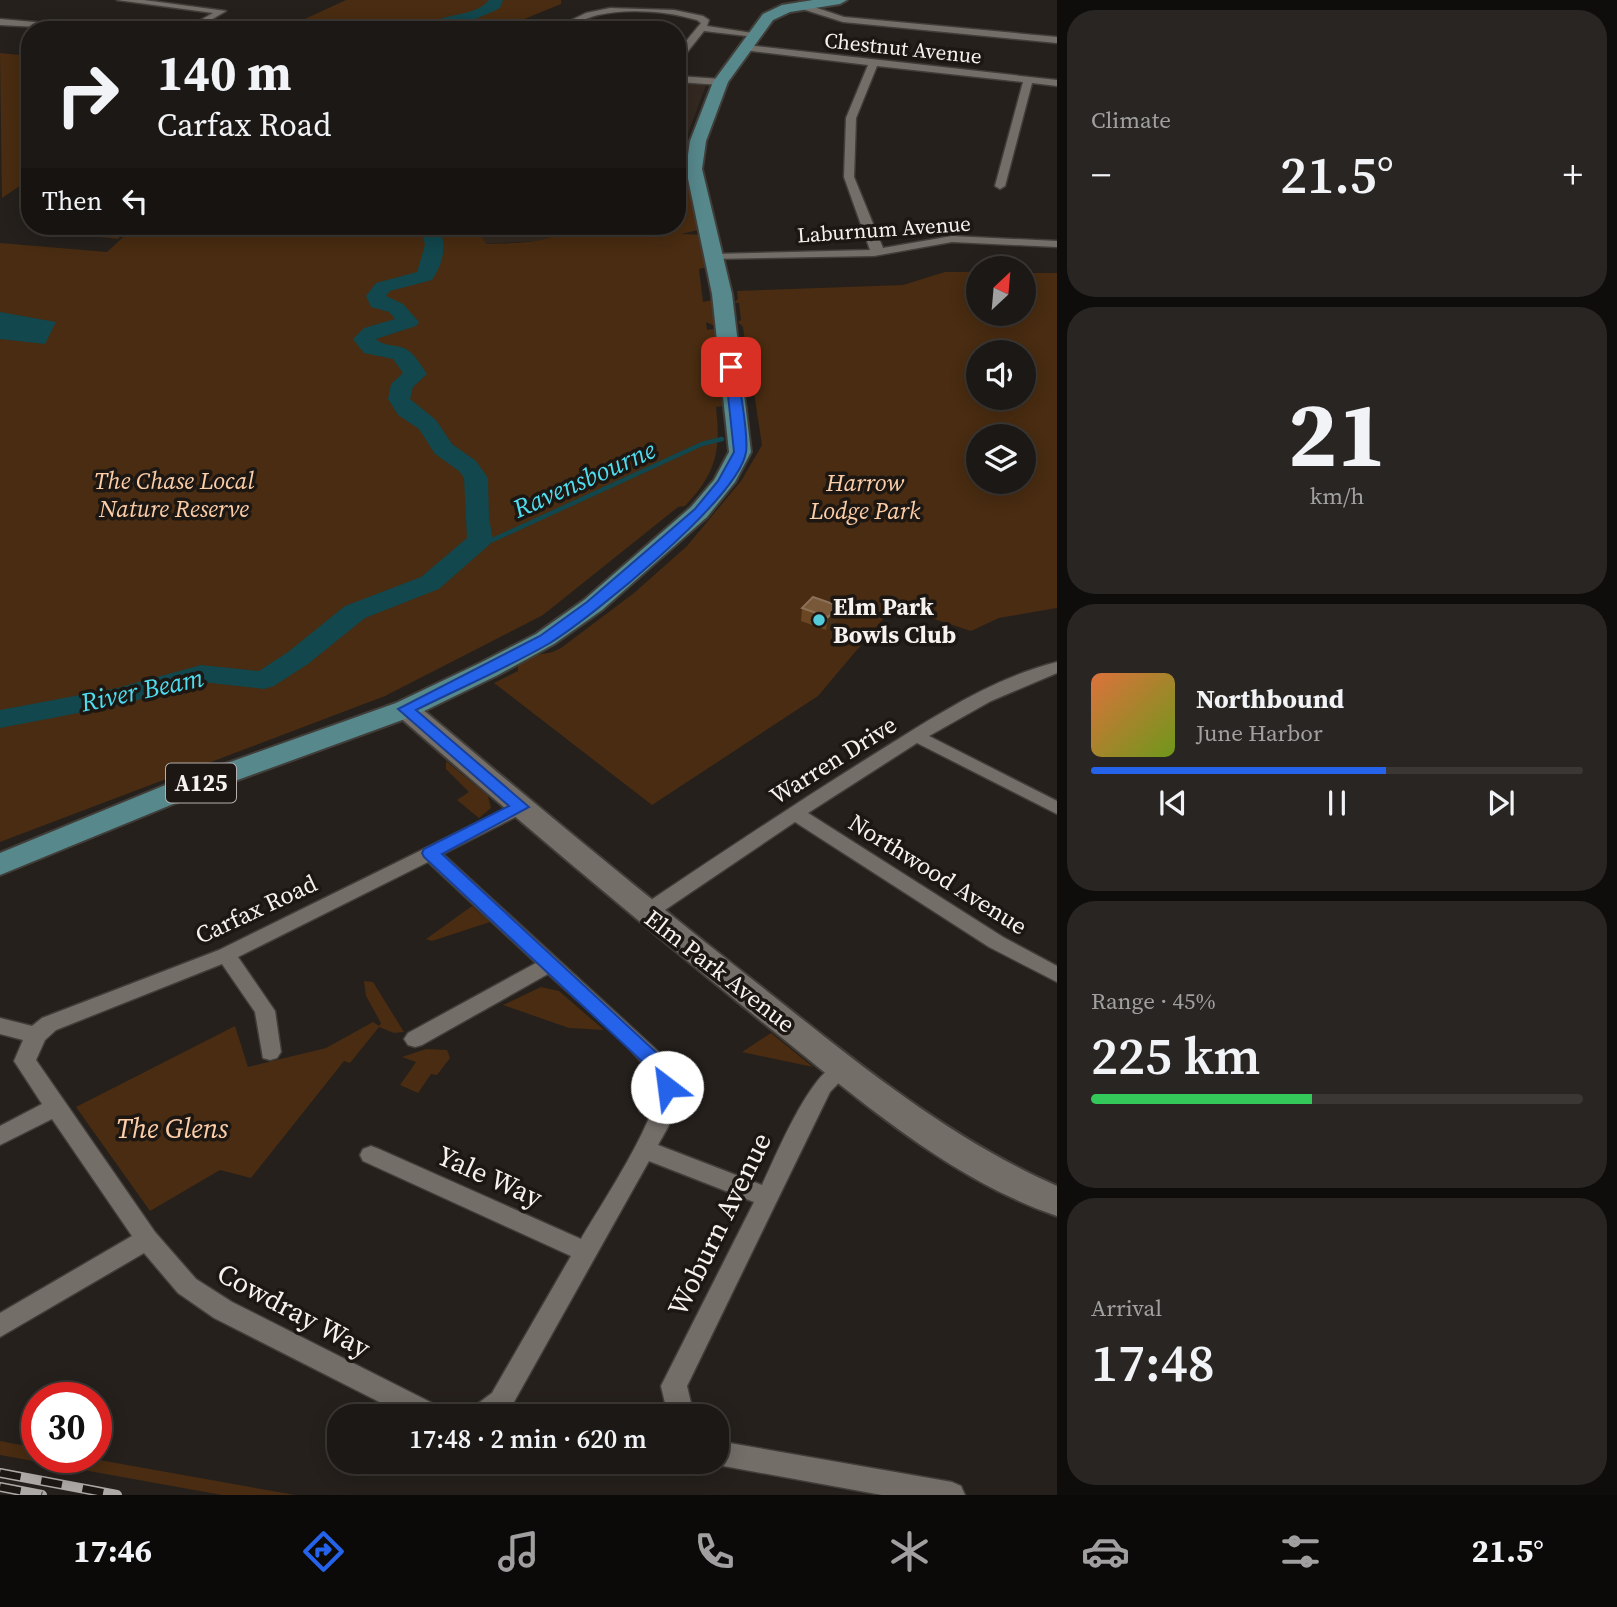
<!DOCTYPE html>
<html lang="en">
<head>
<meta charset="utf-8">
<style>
	:root { --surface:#1c1815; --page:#292522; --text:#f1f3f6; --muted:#a0a0a0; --line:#3a3734; --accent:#2563eb }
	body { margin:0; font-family:"Source Serif 4",serif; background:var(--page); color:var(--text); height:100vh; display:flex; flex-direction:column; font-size:26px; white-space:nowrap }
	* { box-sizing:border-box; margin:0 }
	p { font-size:23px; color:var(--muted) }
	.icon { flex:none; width:38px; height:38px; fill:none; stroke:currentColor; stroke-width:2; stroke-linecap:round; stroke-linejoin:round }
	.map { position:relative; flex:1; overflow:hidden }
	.drawer { display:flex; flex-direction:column; gap:10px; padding:10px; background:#0f0d0c; width:560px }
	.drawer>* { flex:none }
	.hud { position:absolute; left:21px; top:21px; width:665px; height:214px; border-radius:28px; box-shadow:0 4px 18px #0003,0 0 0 2px var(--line); background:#1c1815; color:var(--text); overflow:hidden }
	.needle { width:46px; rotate:26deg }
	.buttons { position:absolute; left:966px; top:256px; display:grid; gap:14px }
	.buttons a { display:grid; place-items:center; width:70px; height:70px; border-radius:50%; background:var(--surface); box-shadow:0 4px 18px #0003,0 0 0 2px var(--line); font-size:35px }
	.speed { position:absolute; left:21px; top:1382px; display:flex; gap:14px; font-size:35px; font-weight:700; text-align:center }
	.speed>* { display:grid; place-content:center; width:91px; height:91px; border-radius:50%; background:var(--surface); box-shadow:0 4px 18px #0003,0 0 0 2px var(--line); line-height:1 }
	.speed .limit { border:10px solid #d22; background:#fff; color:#111 }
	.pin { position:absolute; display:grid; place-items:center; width:60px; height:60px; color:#fff; margin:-30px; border-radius:14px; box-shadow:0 4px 10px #0006 }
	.me { position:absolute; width:77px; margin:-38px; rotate:330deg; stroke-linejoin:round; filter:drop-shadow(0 0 5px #0008) }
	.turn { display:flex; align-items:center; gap:24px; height:147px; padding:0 21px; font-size:32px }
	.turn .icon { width:91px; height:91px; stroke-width:2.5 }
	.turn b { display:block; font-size:49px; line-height:60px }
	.then { display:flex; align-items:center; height:66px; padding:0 21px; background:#0003; gap:14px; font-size:26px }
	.big { font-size:52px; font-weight:600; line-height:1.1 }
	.drawer .card { flex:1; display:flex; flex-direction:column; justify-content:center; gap:10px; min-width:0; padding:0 24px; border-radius:28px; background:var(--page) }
	.drawer .dial { align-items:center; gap:0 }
	.dial b { font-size:91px; line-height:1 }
	.song { display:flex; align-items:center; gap:21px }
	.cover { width:84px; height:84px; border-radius:10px; background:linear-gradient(135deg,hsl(20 70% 55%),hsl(80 70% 35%)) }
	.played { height:7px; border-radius:4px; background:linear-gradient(90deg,var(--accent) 60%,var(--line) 60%) }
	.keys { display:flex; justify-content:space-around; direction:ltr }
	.heat { display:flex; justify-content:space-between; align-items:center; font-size:38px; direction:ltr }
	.charge { height:10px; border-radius:5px; background:linear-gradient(90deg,#34c759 45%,var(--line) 0) }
	.trip { position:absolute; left:327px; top:1404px; width:402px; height:70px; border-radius:28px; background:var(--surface); box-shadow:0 4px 18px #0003,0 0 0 2px var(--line); font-weight:600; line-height:70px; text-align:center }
	.menu { display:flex; height:112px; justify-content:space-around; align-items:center; background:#0b0a08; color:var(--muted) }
	.menu .icon { width:49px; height:49px }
	.menu .selected { color:var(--accent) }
	.menu b { font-size:32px; color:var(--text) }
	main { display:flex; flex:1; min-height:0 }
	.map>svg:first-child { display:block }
	.built { fill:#332921 }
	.green { fill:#492c11; fill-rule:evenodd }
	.water { fill:#11474d }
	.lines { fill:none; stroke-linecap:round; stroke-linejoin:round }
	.stream { stroke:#11474d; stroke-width:4.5 }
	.river { fill:#11474d; fill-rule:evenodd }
	.street-casing { stroke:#413d39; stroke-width:3 }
	.secondary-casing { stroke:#413d39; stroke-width:4 }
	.primary-casing { stroke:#413d39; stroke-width:4 }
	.street { fill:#746e69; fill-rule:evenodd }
	.secondary { fill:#746e69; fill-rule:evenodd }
	.primary { fill:#56888c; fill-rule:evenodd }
	.rail-casing { stroke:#ada9a6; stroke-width:10 }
	.rail { stroke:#1c1713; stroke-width:7; stroke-dasharray:21; stroke-linecap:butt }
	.wall { fill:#6a4623 }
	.shaded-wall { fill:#482f17 }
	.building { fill:#795839; stroke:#8c7056; stroke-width:2 }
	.route { fill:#2563eb; stroke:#184099; stroke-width:2 }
	.poi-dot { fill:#53cbda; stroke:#1c1713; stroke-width:2.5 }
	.labels { text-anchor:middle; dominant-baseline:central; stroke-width:7; stroke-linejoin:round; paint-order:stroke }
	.far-street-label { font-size:21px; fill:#f6f2ef; stroke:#1c1713 }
	.shield { fill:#1c1713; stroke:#b5b0ad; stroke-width:2 }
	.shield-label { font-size:23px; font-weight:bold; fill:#f6f2ef }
	.park-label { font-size:24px; font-style:italic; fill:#fccda7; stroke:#1c1713 }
	.poi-label { font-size:24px; font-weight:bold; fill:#f6f2ef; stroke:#1c1713; text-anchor:start }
	.street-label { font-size:24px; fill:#f6f2ef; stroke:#1c1713 }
	.water-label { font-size:26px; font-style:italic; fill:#4fdef0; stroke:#1c1713 }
	.near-park-label { font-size:28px; font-style:italic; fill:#fccda7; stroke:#1c1713 }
	.near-street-label { font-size:28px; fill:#f6f2ef; stroke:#1c1713 }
</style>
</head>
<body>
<main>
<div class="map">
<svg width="1057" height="1495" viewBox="0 0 1057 1495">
	<rect width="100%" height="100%" fill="#25201c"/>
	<!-- built -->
	<g class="built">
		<polygon points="677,83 706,85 686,139 677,138"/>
		<polygon points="471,226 556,226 554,240 481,244"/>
	</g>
	<!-- green -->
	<g class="green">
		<polygon points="346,0 561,0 561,4 498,30 281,30"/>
		<polygon points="0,53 30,56 30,179 2,198"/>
		<path d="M677,185L691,187L698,230L681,234L705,235L711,266L699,269L703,302L712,300L717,327L706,322L707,330L720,328L721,344L717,348L721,351L723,364L712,368C723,377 724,392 723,406L716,407C721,452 716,473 685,506L678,507L543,615L385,696L0,842V243L107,252L135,226H476L486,244C503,243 546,244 558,233L628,234L681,225Z"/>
		<polygon points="53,226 130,226 118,239 47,231"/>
		<path d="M945,272H978V313H1024V273H1057V608L999,618L971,631L894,606L818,696L652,805L494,683L518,671V665C539,649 542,658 561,648L634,593L687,546L741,481L762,445L754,393L748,388L752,385L751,379L746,378L749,368L743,327L738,322L741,320L739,303H734L738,299L737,291L903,285ZM978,352H1024V397H978ZM978,436H1024V481H978Z"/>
		<polygon points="446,761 488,796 491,808 479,818 457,800 469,792 446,769"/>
		<polygon points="472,906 490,922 432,941 426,939"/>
		<polygon points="364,981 373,982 404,1032 394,1033 379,1027 350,1063 344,1061 251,1178 220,1170 150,1211 76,1107 235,1026 248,1067 326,1048 373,1022 379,1026 381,1023 366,996"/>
		<polygon points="541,987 559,991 604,1030 569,1028 503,1005"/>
		<polygon points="771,1033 813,1067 742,1052"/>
		<polygon points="426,1049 447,1050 450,1058 437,1075 431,1074 418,1093 400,1085 416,1062 402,1057"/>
		<polygon points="0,1441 37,1448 37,1458 88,1458 295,1495 222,1495 0,1455"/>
	</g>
	<!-- water -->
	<polygon class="water" points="0,312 56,322 45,344 0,339"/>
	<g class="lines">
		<!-- stream -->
		<polyline class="stream" points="462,554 702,444 722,439"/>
		<!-- river -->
		<g class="river">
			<path d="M489,0H503L500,8C476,20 449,30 423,30C440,10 472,20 489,0Z"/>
			<path d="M420,226H438C448,244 443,264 432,280L390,291L386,296L403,304L419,322L416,326L376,339C385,348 399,343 409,351C416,356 422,367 427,374L413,387L410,399L436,420L452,444L476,461L488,478L489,518L493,540L489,545L439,589L365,618L308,664L274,686L264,689L202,682L120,705L0,728V710L117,688L201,665L259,671L288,652L345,606L421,577L467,538L464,478L459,471L435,454L419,429L398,415L388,399L391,384L403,373L393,359L364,353L353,339L364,328L395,319L389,312L371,307L366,296L376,283L417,272L425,245Z"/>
		</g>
		<!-- street casing -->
		<g class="street-casing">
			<g id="street">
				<polygon points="117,0 144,0 226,11 194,30 183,30 213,13"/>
				<polygon points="799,2 844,17 1057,37 1057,43 843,22 796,7"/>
				<path d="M610,8L674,10L703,16L709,20L707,26L759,34L755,37L704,31L677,65C677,48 691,36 701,23L697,20C668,11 627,8 598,15C581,19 568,30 551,30L586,13Z"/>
				<polygon points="0,19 92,27 96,30 0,25"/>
				<polygon points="746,45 1057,80 1057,86 1032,83 1005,186 1000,189 995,186 1023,82 877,66 856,118 854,177 883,248 952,236 1057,241 1057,247 952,242 874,256 711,259 711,255 715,254 870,250 844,177 846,118 868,65 743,50"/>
				<polygon points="677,76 721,79 726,82 721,85 677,82"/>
				<path d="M1057,662V673L991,701L929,736L1057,801V814L917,743L808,813L1003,937L1057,966V982L989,947L795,822L653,918H639L636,913L639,908C718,855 796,803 876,753C932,718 992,678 1057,662Z"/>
				<path d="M521,801L530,807L527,811L443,854L661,1054C684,1097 682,1103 658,1145L762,1185C775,1159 817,1052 850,1062L853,1068L830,1092L687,1386L694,1416H668L661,1386L754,1202L649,1161L510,1409L501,1416H468L472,1408L492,1393L571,1256L363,1161L360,1155L363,1149L371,1146L379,1149L581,1239C597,1211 662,1114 656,1086C650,1059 571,996 548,974L422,1045L415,1047L408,1045L404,1039L408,1033L536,963L428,862L238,957L275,1011L281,1052L277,1058L270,1060L263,1058L255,1012L222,964L56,1030L45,1040L36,1060L155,1232L196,1279L232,1302L442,1408L446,1416H407L214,1318L178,1293L144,1253L0,1337V1313L132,1236L52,1119L0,1145V1126L42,1104L14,1061L23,1040L0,1034V1018L32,1026L42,1018L219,950Z"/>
				<polygon points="718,1441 952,1482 961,1486 965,1495 882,1495 718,1465 709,1461 718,1461"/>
			</g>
		</g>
		<!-- secondary casing -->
		<g class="secondary-casing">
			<path id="secondary" d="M406,701L415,703C531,801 648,898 768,992C859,1064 950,1139 1057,1186V1216C948,1179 855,1096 766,1025C641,924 518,820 397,715L393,709L397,703Z"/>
		</g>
		<!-- primary casing -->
		<g class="primary-casing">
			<polygon id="primary" points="813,0 847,0 840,4 790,12 773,20 728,82 706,141 702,169 732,294 751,452 735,482 707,517 602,610 554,644 498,675 416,715 183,800 0,875 0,853 163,786 396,703 480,663 536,634 584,600 691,507 714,480 729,452 712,294 686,169 690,141 713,82 763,14 782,5"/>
		</g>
		<!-- street -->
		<use href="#street" class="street"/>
		<!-- secondary -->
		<use href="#secondary" class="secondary"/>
		<!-- primary -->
		<use href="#primary" class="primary"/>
		<!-- rail casing -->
		<g class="rail-casing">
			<g id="rail">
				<polyline points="0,1473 117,1495"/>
				<polyline points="0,1487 42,1495"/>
			</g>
		</g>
		<!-- rail -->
		<use href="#rail" class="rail"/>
	</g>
	<!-- wall -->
	<polygon class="wall" points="839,606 837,619 826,630 801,621 802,608"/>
	<!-- shaded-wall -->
	<polygon class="shaded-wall" points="839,606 837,619 826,630 828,617"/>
	<!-- building -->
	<polygon class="building" points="813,597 839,606 828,617 802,608"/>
	<!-- route -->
	<path class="route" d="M731,363L737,367C739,387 749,433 746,452C739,498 592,617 550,643C507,668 460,688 416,710L529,807L442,854L659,1055L677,1087L674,1093H660L646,1065L424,857L422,853L424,849L509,806L398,709L540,636L587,602L695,509L718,481L734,452L725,367Z"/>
	<!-- markers -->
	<circle class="poi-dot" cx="819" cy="620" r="7"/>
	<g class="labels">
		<!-- far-street labels -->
		<g class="far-street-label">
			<text transform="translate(903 48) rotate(6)">Chestnut Avenue</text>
			<text transform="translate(884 229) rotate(-4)">Laburnum Avenue</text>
		</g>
		<!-- shield labels -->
		<rect class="shield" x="166" y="763.5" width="70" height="39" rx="5"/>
		<g class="shield-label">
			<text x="201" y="783">A125</text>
		</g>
		<!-- park labels -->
		<g class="park-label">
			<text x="174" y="480">The Chase Local<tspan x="174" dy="28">Nature Reserve</tspan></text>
			<text x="865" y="482">Harrow<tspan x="865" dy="28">Lodge Park</tspan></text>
		</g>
		<!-- poi labels -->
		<g class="poi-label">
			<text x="833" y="606">Elm Park<tspan x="833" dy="28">Bowls Club</tspan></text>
		</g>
		<!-- street labels -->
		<g class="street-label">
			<text transform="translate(833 760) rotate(-32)">Warren Drive</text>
			<text transform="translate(938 874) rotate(32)">Northwood Avenue</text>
			<text transform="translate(256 909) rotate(-25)">Carfax Road</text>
			<text transform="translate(720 971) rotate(38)">Elm Park Avenue</text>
		</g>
		<!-- water labels -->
		<g class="water-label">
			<text transform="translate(584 479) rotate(-24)">Ravensbourne</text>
			<text transform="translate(142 690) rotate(-12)">River Beam</text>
		</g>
		<!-- near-park labels -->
		<g class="near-park-label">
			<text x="172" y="1128">The Glens</text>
		</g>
		<!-- near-street labels -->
		<g class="near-street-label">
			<text transform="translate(490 1176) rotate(24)">Yale Way</text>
			<text transform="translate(719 1224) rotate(-64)">Woburn Avenue</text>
			<text transform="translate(294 1310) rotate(28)">Cowdray Way</text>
		</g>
	</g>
</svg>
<div class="buttons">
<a><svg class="needle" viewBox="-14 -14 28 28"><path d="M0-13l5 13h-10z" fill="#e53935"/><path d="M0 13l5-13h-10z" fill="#a0a0a0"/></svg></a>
<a><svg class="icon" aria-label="sound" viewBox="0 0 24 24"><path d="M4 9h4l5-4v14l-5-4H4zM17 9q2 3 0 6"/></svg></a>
<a><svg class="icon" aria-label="layers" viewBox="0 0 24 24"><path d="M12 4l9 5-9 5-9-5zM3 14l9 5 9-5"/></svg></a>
</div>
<div class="speed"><div class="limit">30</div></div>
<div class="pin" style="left:731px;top:367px;background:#d93025"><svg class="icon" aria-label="arrive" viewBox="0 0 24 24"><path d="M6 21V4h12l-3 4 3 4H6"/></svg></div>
<svg class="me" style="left:667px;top:1087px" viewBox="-20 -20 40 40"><circle r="19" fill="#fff"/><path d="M0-13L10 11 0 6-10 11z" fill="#2563eb"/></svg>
<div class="trip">17:48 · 2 min · 620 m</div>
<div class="hud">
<div class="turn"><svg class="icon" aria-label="right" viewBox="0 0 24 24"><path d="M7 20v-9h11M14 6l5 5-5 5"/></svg><div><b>140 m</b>Carfax Road</div></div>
<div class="then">Then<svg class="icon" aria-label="left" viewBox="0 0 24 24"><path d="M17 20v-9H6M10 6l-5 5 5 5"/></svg></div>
</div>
</div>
<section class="drawer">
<div class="card"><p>Climate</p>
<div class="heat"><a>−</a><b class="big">21.5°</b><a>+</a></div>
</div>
<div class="card dial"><b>21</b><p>km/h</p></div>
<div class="card">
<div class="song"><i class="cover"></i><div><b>Northbound</b><p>June Harbor</p></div></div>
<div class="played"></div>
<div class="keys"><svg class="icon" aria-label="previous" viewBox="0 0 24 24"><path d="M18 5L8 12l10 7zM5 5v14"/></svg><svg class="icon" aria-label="pause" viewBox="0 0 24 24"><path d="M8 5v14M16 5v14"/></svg><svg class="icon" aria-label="next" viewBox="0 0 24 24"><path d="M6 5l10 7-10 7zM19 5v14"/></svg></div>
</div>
<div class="card"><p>Range · 45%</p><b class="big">225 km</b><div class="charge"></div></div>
<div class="card"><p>Arrival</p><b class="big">17:48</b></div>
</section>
</main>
<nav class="menu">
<b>17:46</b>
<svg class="icon selected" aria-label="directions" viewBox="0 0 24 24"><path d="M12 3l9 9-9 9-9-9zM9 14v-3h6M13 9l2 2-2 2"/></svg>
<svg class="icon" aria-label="music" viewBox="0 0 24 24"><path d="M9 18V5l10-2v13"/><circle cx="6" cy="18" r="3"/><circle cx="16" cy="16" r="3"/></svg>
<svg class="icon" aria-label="phone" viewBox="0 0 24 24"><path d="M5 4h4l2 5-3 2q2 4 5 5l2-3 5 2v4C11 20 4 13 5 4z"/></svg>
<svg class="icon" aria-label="climate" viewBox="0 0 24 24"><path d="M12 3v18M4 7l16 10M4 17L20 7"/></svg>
<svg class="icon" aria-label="car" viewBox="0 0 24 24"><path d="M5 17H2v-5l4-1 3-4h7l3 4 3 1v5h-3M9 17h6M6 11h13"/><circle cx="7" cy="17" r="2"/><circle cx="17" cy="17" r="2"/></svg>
<svg class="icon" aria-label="filters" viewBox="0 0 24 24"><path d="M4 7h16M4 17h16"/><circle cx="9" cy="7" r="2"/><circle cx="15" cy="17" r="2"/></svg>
<b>21.5°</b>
</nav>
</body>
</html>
